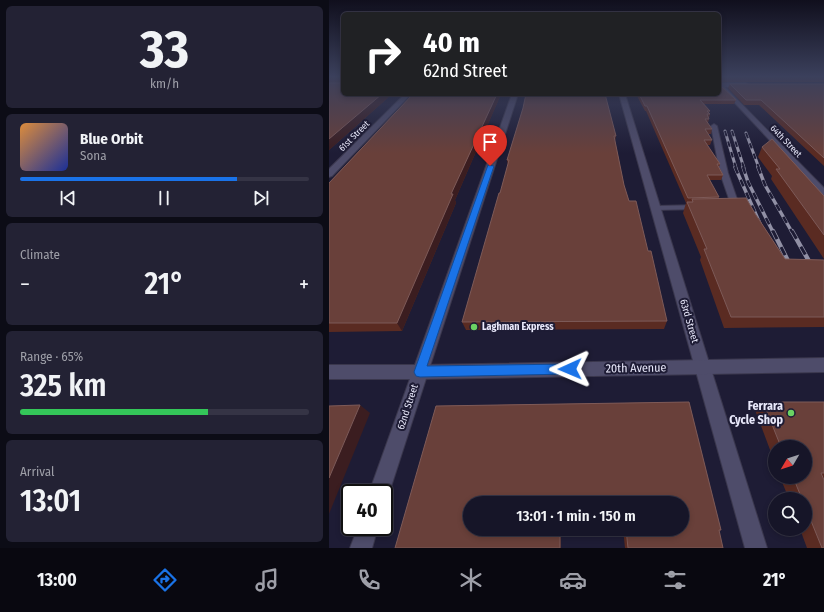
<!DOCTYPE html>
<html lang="en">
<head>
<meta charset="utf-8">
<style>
	:root { --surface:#161528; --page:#232234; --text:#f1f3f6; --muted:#9e9fa8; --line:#353445; --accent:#1a73e8 }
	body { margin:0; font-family:"Fira Sans Condensed",sans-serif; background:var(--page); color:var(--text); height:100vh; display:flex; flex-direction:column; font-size:15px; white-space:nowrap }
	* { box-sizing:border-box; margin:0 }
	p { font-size:13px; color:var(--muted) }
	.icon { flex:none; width:22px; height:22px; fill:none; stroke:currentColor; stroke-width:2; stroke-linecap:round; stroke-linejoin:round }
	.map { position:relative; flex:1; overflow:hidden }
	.drawer { display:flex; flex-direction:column; gap:6px; padding:6px; background:#0c0c16; width:329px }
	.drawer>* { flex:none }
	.banner { position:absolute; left:12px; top:12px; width:380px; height:84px; border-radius:6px; box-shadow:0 2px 6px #0003,0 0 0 1px var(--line); background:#202124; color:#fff; overflow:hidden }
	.needle { width:26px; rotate:231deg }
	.buttons { position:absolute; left:439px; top:440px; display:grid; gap:8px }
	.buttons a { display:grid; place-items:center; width:44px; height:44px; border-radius:50%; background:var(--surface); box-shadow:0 2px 6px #0003,0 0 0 1px var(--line); font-size:20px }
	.speed { position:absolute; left:12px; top:484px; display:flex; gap:8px; font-size:20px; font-weight:700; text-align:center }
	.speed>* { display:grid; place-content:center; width:52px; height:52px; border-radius:50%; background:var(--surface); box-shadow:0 2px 6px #0003,0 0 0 1px var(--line); line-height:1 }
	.speed .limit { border:2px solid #111; border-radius:6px; background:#fff; color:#111 }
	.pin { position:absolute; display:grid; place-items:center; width:34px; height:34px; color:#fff; margin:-41px -17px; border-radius:50% 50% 50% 0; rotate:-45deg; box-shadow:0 0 4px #0007 }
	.pin .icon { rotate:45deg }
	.me { position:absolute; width:44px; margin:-22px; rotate:269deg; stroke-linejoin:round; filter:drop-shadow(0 0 3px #0008) }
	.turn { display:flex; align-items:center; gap:14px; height:84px; padding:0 16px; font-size:18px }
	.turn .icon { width:52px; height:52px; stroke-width:2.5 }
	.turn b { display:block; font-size:28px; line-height:34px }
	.big { font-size:30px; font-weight:600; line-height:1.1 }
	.drawer .card { flex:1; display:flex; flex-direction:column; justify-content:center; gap:6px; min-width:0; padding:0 14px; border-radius:6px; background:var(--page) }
	.drawer .dial { align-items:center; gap:0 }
	.dial b { font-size:52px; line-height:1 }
	.song { display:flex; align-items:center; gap:12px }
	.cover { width:48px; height:48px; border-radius:6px; background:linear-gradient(135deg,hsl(30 70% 55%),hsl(230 70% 35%)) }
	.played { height:4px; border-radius:2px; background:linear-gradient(90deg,var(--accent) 75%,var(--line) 75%) }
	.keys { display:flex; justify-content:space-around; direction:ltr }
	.heat { display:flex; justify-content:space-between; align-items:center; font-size:22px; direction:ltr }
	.charge { height:6px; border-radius:3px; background:linear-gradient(90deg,#34c759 65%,var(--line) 0) }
	.trip { position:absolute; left:134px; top:496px; width:226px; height:40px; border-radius:20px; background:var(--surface); box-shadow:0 2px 6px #0003,0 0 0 1px var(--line); font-weight:600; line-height:40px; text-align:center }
	.tab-bar { display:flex; height:64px; justify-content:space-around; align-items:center; background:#090810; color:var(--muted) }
	.tab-bar .icon { width:28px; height:28px }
	.tab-bar .current { color:var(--accent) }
	.tab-bar b { font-size:18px; color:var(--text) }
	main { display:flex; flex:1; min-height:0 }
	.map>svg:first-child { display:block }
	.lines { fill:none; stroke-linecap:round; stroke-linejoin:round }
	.lane-casing { stroke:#3a374d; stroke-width:2 }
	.street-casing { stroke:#3a374d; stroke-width:2 }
	.secondary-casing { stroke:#3a374d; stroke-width:2 }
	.lane { fill:#4e4c6a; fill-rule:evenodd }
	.street { fill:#4e4c6a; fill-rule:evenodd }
	.secondary { fill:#4e4c6a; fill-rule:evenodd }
	.rail-far2-casing { stroke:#9190a5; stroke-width:3 }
	.rail-far1-casing { stroke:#9190a5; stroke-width:3.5 }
	.rail-casing { stroke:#9190a5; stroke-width:4.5 }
	.rail-far2 { stroke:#1e1c35; stroke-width:2; stroke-dasharray:5.5; stroke-linecap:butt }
	.rail-far1 { stroke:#1e1c35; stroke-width:2.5; stroke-dasharray:7; stroke-linecap:butt }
	.rail { stroke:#1e1c35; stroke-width:3; stroke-dasharray:9; stroke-linecap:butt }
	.wall { fill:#5a2b22 }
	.shaded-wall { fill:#3b1d20 }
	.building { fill:#69403a; stroke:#7d5a58 }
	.route { fill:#1a73e8; stroke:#114b97 }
	.poi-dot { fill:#6bd363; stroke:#1e1c35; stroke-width:1.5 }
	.labels { text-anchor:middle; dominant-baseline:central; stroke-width:4; stroke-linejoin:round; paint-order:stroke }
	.far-street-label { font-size:9px; fill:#e9e9fb; stroke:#1e1c35 }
	.street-label { font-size:10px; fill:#e9e9fb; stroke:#1e1c35 }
	.poi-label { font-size:10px; font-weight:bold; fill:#e9e9fb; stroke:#1e1c35; text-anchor:start }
	.near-street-label { font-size:12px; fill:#e9e9fb; stroke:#1e1c35 }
	.near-poi-label { font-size:12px; font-weight:bold; fill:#e9e9fb; stroke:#1e1c35; text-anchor:end }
</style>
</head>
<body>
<main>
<section class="drawer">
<div class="card dial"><b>33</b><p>km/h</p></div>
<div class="card">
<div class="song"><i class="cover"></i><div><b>Blue Orbit</b><p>Sona</p></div></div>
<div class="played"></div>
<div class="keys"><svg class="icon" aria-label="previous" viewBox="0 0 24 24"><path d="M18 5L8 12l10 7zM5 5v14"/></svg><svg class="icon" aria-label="pause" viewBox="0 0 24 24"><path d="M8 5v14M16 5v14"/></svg><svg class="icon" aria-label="next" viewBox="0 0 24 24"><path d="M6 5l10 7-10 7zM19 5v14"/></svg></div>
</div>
<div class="card"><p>Climate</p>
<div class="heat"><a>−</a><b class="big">21°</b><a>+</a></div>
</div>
<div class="card"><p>Range · 65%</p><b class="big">325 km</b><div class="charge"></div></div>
<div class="card"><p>Arrival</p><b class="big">13:01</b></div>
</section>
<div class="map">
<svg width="495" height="548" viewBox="0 0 495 548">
	<rect width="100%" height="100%" fill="#1e1c35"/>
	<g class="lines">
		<!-- lane casing -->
		<g class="lane-casing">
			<g id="lane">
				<polygon points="385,124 388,126 399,173 408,199 407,206 398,208 394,206 400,203 400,199 391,173 382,126"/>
				<polygon points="370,205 374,207 373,209 326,210 322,208 326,206"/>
			</g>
		</g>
		<!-- street casing -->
		<g class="street-casing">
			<g id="street">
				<polygon points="390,81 495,188 495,196 492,195 390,86"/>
				<polygon points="76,94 82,94 3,176 0,177 0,169"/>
				<polygon points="183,94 189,94 60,493 57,500 55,501 55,493 40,493"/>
				<polygon points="290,94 296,94 438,548 416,548"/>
				<polygon points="29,527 49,527 43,548 21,548"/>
			</g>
		</g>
		<!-- secondary casing -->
		<g class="secondary-casing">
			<g id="secondary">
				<polygon points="390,83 417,83 420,85 417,87 390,87"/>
				<polygon points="495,358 495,372 91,379 0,379 0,365 91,365"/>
			</g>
		</g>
		<!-- lane -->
		<use href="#lane" class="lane"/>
		<!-- street -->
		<use href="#street" class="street"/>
		<!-- secondary -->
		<use href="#secondary" class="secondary"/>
		<!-- rail-far2 casing -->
		<g class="rail-far2-casing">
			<g id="rail-far2">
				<polyline points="396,131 407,168"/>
				<polyline points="403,131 415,168"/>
				<polyline points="417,133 430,168"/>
			</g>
		</g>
		<!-- rail-far1 casing -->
		<g class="rail-far1-casing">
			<g id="rail-far1">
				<polyline points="406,167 432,226"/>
				<polyline points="414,167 419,182 444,232"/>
				<polyline points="429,167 436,185 463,232"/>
			</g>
		</g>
		<!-- rail casing -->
		<g class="rail-casing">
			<g id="rail">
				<polyline points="444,231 463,269"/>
				<polyline points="463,231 485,270"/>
			</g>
		</g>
		<!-- rail-far2 -->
		<use href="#rail-far2" class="rail-far2"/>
		<!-- rail-far1 -->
		<use href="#rail-far1" class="rail-far1"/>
		<!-- rail -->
		<use href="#rail" class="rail"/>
	</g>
	<!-- wall -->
	<g class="wall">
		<polygon points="0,77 14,77 14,94 63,94 0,150 11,83 12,83 0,83"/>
		<polygon points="390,77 495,77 495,82 393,82 390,80 390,84 407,100 405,104 375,104 381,111 380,113 381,114 380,118 380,119 379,123 383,129 382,134 379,134 383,140 381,145 378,145 391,164 390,167 394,175 392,180 380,180 390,197 389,199 427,215 456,259 495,260 495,327 395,328 371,260 372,257 354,213 357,203 317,111 316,111 307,94 390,94"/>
		<polygon points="401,84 495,84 495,166 430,105 415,105 399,88"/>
		<polygon points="84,94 172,94 126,200 127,203 73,331 0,332 0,183"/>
		<polygon points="287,136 286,141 295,185 300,201 319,251 338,321 335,329 137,330 133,322 171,193 179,165 178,160"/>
		<polygon points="433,147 495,196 495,259 442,179 443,176 429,157"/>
		<polygon points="360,402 392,530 390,531 394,548 296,548 294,529 353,529 353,503 141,503 141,529 232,529 232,548 66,548 107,406"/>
		<polygon points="434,402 495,402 495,478 494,478 495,480 495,548 478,548 471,529 476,529 476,499 460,499 451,477 476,477 476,447 446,447 446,463 426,410"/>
	</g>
	<!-- shaded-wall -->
	<g class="shaded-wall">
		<polygon points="53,94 63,94 0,150 0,139"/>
		<polygon points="168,94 172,94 126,200 127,203 73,331 68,323 122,194"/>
		<polygon points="31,405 41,413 0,514 0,478"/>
		<rect x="231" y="529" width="1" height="19"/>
	</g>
	<!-- building -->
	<g class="building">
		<polygon points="11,77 14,77 14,94 53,94 0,139 0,83 11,83 12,82"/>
		<polygon points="390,77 390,84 407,100 371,100 381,111 378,111 381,114 378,114 380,119 376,119 383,129 376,129 383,140 375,140 391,164 388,164 394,175 378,175 390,197 359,198 318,106 316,106 310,94 390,94"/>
		<polygon points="401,84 495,84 495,158 432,100 417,100"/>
		<polygon points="84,94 168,94 122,194 124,194 68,323 0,323 0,183"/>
		<polygon points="197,94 276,94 287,136 285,136 295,185 300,201 307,201 319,251 322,251 338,321 133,322 170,193 171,193 180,160 178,160 194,108"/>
		<polygon points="443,139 495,196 495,235 447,169 451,169 433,147"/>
		<polygon points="417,198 427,215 456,259 495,260 495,317 402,317 375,249 378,249 358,202 364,202 363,199"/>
		<polygon points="360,402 392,530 390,530 394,548 299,548 297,529 353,529 353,503 141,503 141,529 231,529 231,548 66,548 107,406"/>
		<polygon points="434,402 495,402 495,473 492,473 495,480 495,548 493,548 476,506 476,499 473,499 464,477 476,477 476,447 452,447"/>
		<polygon points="31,405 0,478 0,406"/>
	</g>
	<!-- sky -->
	<linearGradient id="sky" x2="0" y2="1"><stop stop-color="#100f1d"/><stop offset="0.5" stop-color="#3b405c"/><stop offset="1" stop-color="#3b405c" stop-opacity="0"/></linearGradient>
	<rect width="495" height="153" fill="url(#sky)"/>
	<!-- route -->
	<polygon class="route" points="159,165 165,166 98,366 241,364 246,365 247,369 246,373 241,374 91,377 87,376 85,372"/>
	<!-- markers -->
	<g class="poi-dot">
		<circle cx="145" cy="327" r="4"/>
		<circle cx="462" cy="413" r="4"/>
	</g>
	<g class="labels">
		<!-- far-street labels -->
		<g class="far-street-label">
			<text transform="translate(25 136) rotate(-45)">61st Street</text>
			<text transform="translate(457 141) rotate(46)">64th Street</text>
		</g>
		<!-- street labels -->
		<g class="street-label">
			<text transform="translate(360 321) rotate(74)">63rd Street</text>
			<text transform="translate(79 407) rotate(-72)">62nd Street</text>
		</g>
		<!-- poi labels -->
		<g class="poi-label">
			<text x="153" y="327">Laghman Express</text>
		</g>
		<!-- near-street labels -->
		<g class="near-street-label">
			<text transform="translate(307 368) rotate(-1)">20th Avenue</text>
		</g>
		<!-- near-poi labels -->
		<g class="near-poi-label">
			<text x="454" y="406">Ferrara<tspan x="454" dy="14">Cycle Shop</tspan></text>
		</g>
	</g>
</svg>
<div class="buttons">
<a><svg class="needle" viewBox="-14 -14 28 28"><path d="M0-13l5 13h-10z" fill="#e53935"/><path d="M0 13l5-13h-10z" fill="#9e9fa8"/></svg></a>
<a><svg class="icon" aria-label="search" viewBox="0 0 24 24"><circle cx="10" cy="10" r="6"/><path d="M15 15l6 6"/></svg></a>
</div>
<div class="speed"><div class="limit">40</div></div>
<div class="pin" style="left:161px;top:166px;background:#d93025"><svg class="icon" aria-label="arrive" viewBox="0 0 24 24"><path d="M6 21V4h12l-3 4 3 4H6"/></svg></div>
<svg class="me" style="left:241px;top:369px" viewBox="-20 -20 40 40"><path d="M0-17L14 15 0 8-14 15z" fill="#1a73e8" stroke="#fff" stroke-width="4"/></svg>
<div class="trip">13:01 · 1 min · 150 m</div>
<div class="banner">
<div class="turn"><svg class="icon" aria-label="right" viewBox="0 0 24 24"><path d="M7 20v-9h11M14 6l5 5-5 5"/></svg><div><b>40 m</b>62nd Street</div></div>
</div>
</div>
</main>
<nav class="tab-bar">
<b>13:00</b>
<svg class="icon current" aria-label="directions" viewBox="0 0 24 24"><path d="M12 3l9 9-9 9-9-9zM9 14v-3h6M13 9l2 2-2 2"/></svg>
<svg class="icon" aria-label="music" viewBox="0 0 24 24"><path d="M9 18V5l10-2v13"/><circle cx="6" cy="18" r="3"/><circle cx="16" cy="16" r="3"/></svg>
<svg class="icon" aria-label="phone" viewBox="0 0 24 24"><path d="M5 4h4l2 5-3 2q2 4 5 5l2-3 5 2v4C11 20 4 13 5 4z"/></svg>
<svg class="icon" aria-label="climate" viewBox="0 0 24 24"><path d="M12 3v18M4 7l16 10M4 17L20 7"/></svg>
<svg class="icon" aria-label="car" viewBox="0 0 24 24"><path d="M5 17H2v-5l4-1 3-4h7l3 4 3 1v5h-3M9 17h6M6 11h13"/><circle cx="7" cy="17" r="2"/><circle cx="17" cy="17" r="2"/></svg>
<svg class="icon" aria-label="filters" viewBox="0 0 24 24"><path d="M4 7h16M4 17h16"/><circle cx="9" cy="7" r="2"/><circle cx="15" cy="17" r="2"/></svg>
<b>21°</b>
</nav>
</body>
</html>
